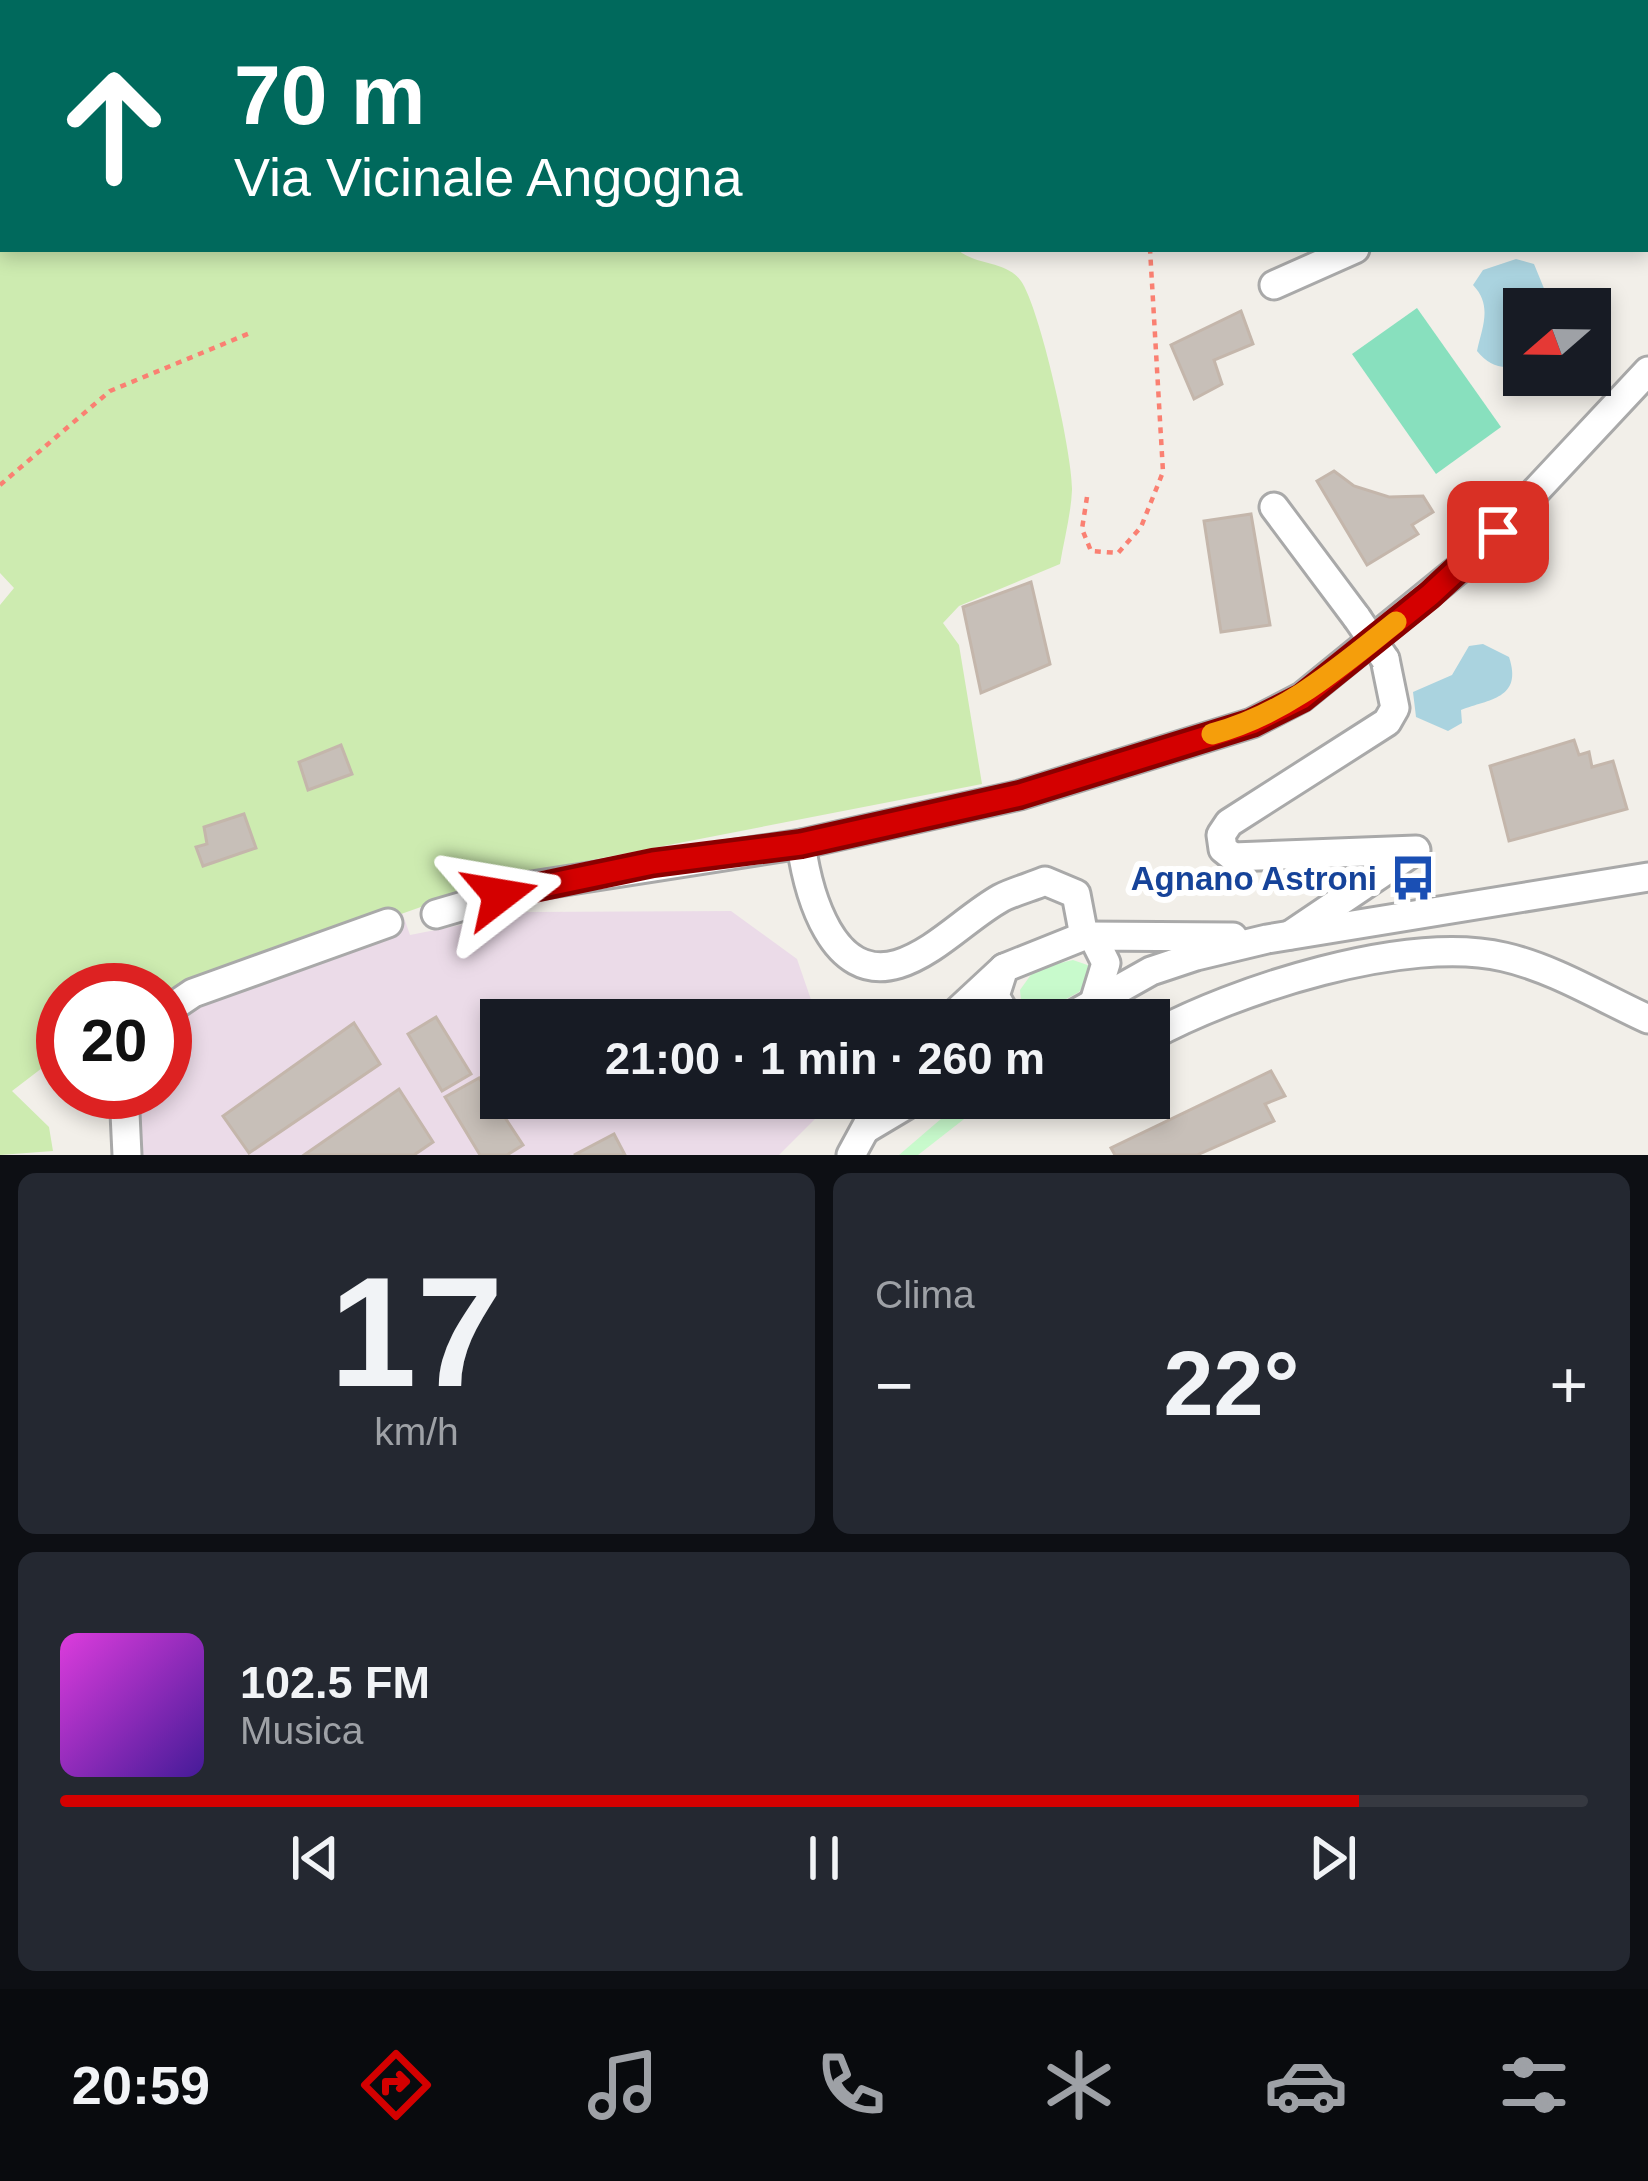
<!DOCTYPE html>
<html lang="it">
<head>
<meta charset="utf-8">
<style>
	:root { --surface:#171b24; --page:#242831; --text:#f1f3f6; --muted:#9ea1a6; --line:#363941; --accent:#d40000 }
	body { margin:0; font-family:Arial,sans-serif; background:var(--page); color:var(--text); height:100vh; display:flex; flex-direction:column; font-size:45px; white-space:nowrap }
	* { box-sizing:border-box; margin:0 }
	p { font-size:39px; color:var(--muted) }
	.icon { flex:none; width:66px; height:66px; fill:none; stroke:currentColor; stroke-width:2; stroke-linecap:round; stroke-linejoin:round }
	.map { position:relative; height:1155px; overflow:hidden }
	.drawer { display:flex; flex-direction:column; gap:18px; padding:18px; background:#0d0f14; flex:1 }
	.drawer>* { flex:none }
	.hud { position:absolute; left:0px; top:0px; width:1650px; height:252px; box-shadow:0 6px 18px #0003; background:#00695c; color:#fff; overflow:hidden }
	.needle { width:78px; rotate:250deg }
	.fabs { position:absolute; left:1503px; top:288px; display:grid; gap:24px }
	.fabs a { display:grid; place-items:center; width:108px; height:108px; border-radius:0px; background:var(--surface); box-shadow:0 6px 18px #0003; font-size:60px }
	.speed { position:absolute; left:36px; top:963px; display:flex; gap:24px; font-size:60px; font-weight:700; text-align:center }
	.speed>* { display:grid; place-content:center; width:156px; height:156px; border-radius:50%; background:var(--surface); box-shadow:0 6px 18px #0003; line-height:1 }
	.speed .limit { border:18px solid #d22; background:#fff; color:#111 }
	.pin { position:absolute; display:grid; place-items:center; width:102px; height:102px; color:#fff; margin:-51px; border-radius:24px; box-shadow:0 6px 18px #0006 }
	.me { position:absolute; width:132px; margin:-66px; rotate:76deg; stroke-linejoin:round; filter:drop-shadow(0 0 9px #0008) }
	.turn { display:flex; align-items:center; gap:42px; height:252px; padding:0 36px; font-size:54px }
	.turn .icon { width:156px; height:156px; stroke-width:2.5 }
	.turn b { display:block; font-size:84px; line-height:102px }
	.big { font-size:90px; font-weight:700; line-height:1.1 }
	.drawer .widget { flex:1; display:flex; flex-direction:column; justify-content:center; gap:18px; min-width:0; padding:0 42px; border-radius:18px; background:var(--page) }
	.drawer .dial { align-items:center; gap:0 }
	.dial b { font-size:156px; line-height:1 }
	.song { display:flex; align-items:center; gap:36px }
	.cover { width:144px; height:144px; border-radius:18px; background:linear-gradient(135deg,hsl(300 70% 55%),hsl(260 70% 35%)) }
	.played { height:12px; border-radius:6px; background:linear-gradient(90deg,var(--accent) 85%,var(--line) 85%) }
	.keys { display:flex; justify-content:space-around; direction:ltr }
	.heat { display:flex; justify-content:space-between; align-items:center; font-size:66px; direction:ltr }
	.drawer .tiles { flex:1; display:grid; gap:18px; grid-template-columns:1fr 1fr }
	.widget:last-child { grid-column:span 2 }
	.trip { position:absolute; left:480px; top:999px; width:690px; height:120px; border-radius:0px; background:var(--surface); box-shadow:0 6px 18px #0003; font-weight:700; line-height:120px; text-align:center }
	.dock { display:flex; height:192px; justify-content:space-around; align-items:center; background:#090b0e; color:var(--muted) }
	.dock .icon { width:84px; height:84px }
	.dock .active { color:var(--accent) }
	.dock b { font-size:54px; color:var(--text) }
	.map>svg:first-child { display:block }
	.industrial { fill:#ebdbe8 }
	.grass { fill:#cdebb0 }
	.park { fill:#c8facc }
	.pitch { fill:#88e0be }
	.water { fill:#aad3df }
	.building { fill:#c7bfb8; stroke:#c4b6ab; stroke-width:3 }
	.lines { fill:none; stroke-linecap:round; stroke-linejoin:round }
	.minor-casing { stroke:#a9a9a9; stroke-width:33 }
	.path { stroke:#fa8072; stroke-width:4.5; stroke-dasharray:6 6; stroke-linecap:butt }
	.minor { stroke:#fff; stroke-width:27 }
	.minor-bridge-casing { stroke:#a9a9a9; stroke-width:33; stroke-linecap:butt }
	.minor-bridge { stroke:#fff; stroke-width:27 }
	.route-casing { stroke:#8a0000; stroke-width:30 }
	.route { stroke:#d40000; stroke-width:21 }
	.slow { stroke:#f59e0b; stroke-width:21 }
	.labels { text-anchor:middle; dominant-baseline:central; stroke-width:12; stroke-linejoin:round; paint-order:stroke }
	.transit-label { font-size:33px; font-weight:bold; fill:#164399; stroke:#fff; text-anchor:end }
</style>
</head>
<body>
<div class="map">
<svg width="1648" height="1155" viewBox="0 0 1648 1155">
	<rect width="100%" height="100%" fill="#f2efe9"/>
	<!-- industrial -->
	<polygon class="industrial" points="731,911 797,959 818,1020 501,1020 501,1098 819,1098 816,1118 779,1155 115,1155 107,1092 165,1092 165,997 402,912 410,935 527,912"/>
	<!-- grass -->
	<path class="grass" d="M0,0L693,3H3V249H957C975,266 1006,260 1021,281C1040,308 1073,456 1072,490C1071,514 1064,540 1060,564L959,606L943,623L959,645L982,784L509,876L165,997V990H63V1052L12,1091L49,1127L53,1151L0,1155V605L14,588L0,573Z"/>
	<!-- park -->
	<g class="park">
		<polygon points="1073,960 1096,968 1079,992 1042,1012 1021,1000 1020,990 1035,969"/>
		<polygon points="991,1098 918,1155 899,1155 963,1100"/>
	</g>
	<!-- pitch -->
	<polygon class="pitch" points="1417,308 1501,427 1436,474 1352,354"/>
	<!-- water -->
	<g class="water">
		<path d="M1516,259L1534,264L1552,308L1524,309V363C1505,371 1490,367 1477,351C1482,327 1493,306 1473,285L1483,270Z"/>
		<path d="M1483,644L1509,657C1523,699 1489,699 1461,710L1462,723L1448,731L1416,717L1413,692L1452,675L1469,646Z"/>
	</g>
	<!-- building -->
	<g class="building">
		<polygon points="1241,311 1253,344 1214,360 1222,384 1194,399 1171,345"/>
		<polygon points="1334,471 1354,486 1389,497 1423,496 1433,512 1412,525 1418,534 1367,565 1317,481"/>
		<polygon points="1251,514 1270,625 1221,632 1204,521"/>
		<polygon points="1031,582 1050,664 981,693 963,607"/>
		<polygon points="1574,740 1579,755 1589,752 1592,767 1613,761 1627,809 1509,841 1490,766"/>
		<polygon points="341,745 352,774 308,790 299,762"/>
		<polygon points="244,814 256,848 203,866 196,847 207,844 204,827"/>
		<polygon points="436,1017 471,1074 442,1091 408,1034"/>
		<polygon points="354,1023 380,1064 249,1153 223,1116"/>
		<polygon points="1271,1071 1285,1096 1265,1104 1274,1121 1197,1155 1115,1155 1111,1148"/>
		<polygon points="479,1078 523,1145 507,1155 480,1155 445,1097"/>
		<polygon points="399,1089 433,1142 414,1155 304,1155"/>
		<polygon points="614,1134 625,1155 574,1155"/>
	</g>
	<g class="lines">
		<!-- minor casing -->
		<g class="minor-casing">
			<g id="minor">
				<polyline points="1064,0 1065,3"/>
				<polyline points="1362,3 1374,0"/>
				<polyline points="1647,162 1648,161"/>
				<polyline points="1274,285 1355,249"/>
				<polyline points="1274,507 1357,618"/>
				<polyline points="436,914 532,886 801,844"/>
				<polyline points="1290,935 1416,850 1233,857 1223,849 1221,835 1229,823 1387,722 1395,708 1385,659"/>
				<path d="M1084,936L1076,894L1045,881C1031,887 1015,891 1001,898C967,917 936,952 898,964C832,984 808,893 801,844L1020,795L1252,723L1302,697L1475,556L1648,371"/>
				<polyline points="1093,937 1106,963 1095,999"/>
				<polyline points="165,1012 193,993 388,923"/>
				<polyline points="948,1020 1004,968"/>
				<polyline points="1009,1020 995,996 1004,968 1084,936 1233,937"/>
				<polyline points="1064,1020 1151,971 1196,956 1267,939 1648,877"/>
				<path d="M1149,1037C1234,990 1407,934 1504,957C1553,968 1602,998 1648,1019"/>
				<polyline points="124,1092 127,1155"/>
				<polyline points="866,1129 918,1098"/>
				<polyline points="851,1155 882,1098"/>
			</g>
		</g>
		<!-- path -->
		<g class="path">
			<polyline points="0,485 110,391 250,333"/>
			<polyline points="1087,497 1082,529 1091,551 1118,553 1141,527 1163,472 1150,249"/>
		</g>
		<!-- minor -->
		<use href="#minor" class="minor"/>
		<!-- minor-bridge casing -->
		<g class="minor-bridge-casing">
			<polyline id="minor-bridge" points="1357,618 1385,659"/>
		</g>
		<!-- minor-bridge -->
		<use href="#minor-bridge" class="minor-bridge"/>
	</g>
	<g class="lines">
		<!-- route casing -->
		<g class="route-casing">
			<polyline id="route" points="500,895 653,863 801,844 1020,795 1252,723 1302,698 1430,595 1498,532"/>
		</g>
		<!-- route -->
		<use href="#route" class="route"/>
		<!-- slow -->
		<path class="slow" d="M1212,734C1286,714 1337,669 1396,622"/>
	</g>
	<!-- icons -->
	<defs>
		<g id="bus-bare" transform="scale(3.6)"><path d="M-5-6H5V4H4V6H2V4H-2V6H-4V4H-5ZM-3.5-4V0h7V-4ZM-3.5 1.2v1.5H-2V1.2ZM2 1.2v1.5H3.5V1.2Z" fill="#1a4fb4" stroke="#fff" stroke-width="2.5" paint-order="stroke"/></g>
	</defs>
	<g fill-rule="evenodd">
		<use href="#bus-bare" x="1413" y="878"/>
	</g>
	<g class="labels">
		<!-- transit labels -->
		<g class="transit-label">
			<text x="1377" y="878">Agnano Astroni</text>
		</g>
	</g>
</svg>
<div class="fabs">
<a><svg class="needle" viewBox="-14 -14 28 28"><path d="M0-13l5 13h-10z" fill="#e53935"/><path d="M0 13l5-13h-10z" fill="#9ea1a6"/></svg></a>
</div>
<div class="speed"><div class="limit">20</div></div>
<div class="pin" style="left:1498px;top:532px;background:#d93025"><svg class="icon" aria-label="arrive" viewBox="0 0 24 24"><path d="M6 21V4h12l-3 4 3 4H6"/></svg></div>
<svg class="me" style="left:500px;top:895px" viewBox="-20 -20 40 40"><path d="M0-17L14 15 0 8-14 15z" fill="#d40000" stroke="#fff" stroke-width="4"/></svg>
<div class="trip">21:00 · 1 min · 260 m</div>
<div class="hud">
<div class="turn"><svg class="icon" aria-label="ahead" viewBox="0 0 24 24"><path d="M12 20V5M6 11l6-6 6 6"/></svg><div><b>70 m</b>Via Vicinale Angogna</div></div>
</div>
</div>
<section class="drawer">
<div class="tiles">
<div class="widget dial"><b>17</b><p>km/h</p></div>
<div class="widget"><p>Clima</p>
<div class="heat"><a>−</a><b class="big">22°</b><a>+</a></div>
</div>
<div class="widget">
<div class="song"><i class="cover"></i><div><b>102.5 FM</b><p>Musica</p></div></div>
<div class="played"></div>
<div class="keys"><svg class="icon" aria-label="previous" viewBox="0 0 24 24"><path d="M18 5L8 12l10 7zM5 5v14"/></svg><svg class="icon" aria-label="pause" viewBox="0 0 24 24"><path d="M8 5v14M16 5v14"/></svg><svg class="icon" aria-label="next" viewBox="0 0 24 24"><path d="M6 5l10 7-10 7zM19 5v14"/></svg></div>
</div>
</div>
</section>
<nav class="dock">
<b>20:59</b>
<svg class="icon active" aria-label="directions" viewBox="0 0 24 24"><path d="M12 3l9 9-9 9-9-9zM9 14v-3h6M13 9l2 2-2 2"/></svg>
<svg class="icon" aria-label="music" viewBox="0 0 24 24"><path d="M9 18V5l10-2v13"/><circle cx="6" cy="18" r="3"/><circle cx="16" cy="16" r="3"/></svg>
<svg class="icon" aria-label="phone" viewBox="0 0 24 24"><path d="M5 4h4l2 5-3 2q2 4 5 5l2-3 5 2v4C11 20 4 13 5 4z"/></svg>
<svg class="icon" aria-label="climate" viewBox="0 0 24 24"><path d="M12 3v18M4 7l16 10M4 17L20 7"/></svg>
<svg class="icon" aria-label="car" viewBox="0 0 24 24"><path d="M5 17H2v-5l4-1 3-4h7l3 4 3 1v5h-3M9 17h6M6 11h13"/><circle cx="7" cy="17" r="2"/><circle cx="17" cy="17" r="2"/></svg>
<svg class="icon" aria-label="filters" viewBox="0 0 24 24"><path d="M4 7h16M4 17h16"/><circle cx="9" cy="7" r="2"/><circle cx="15" cy="17" r="2"/></svg>
</nav>
</body>
</html>
